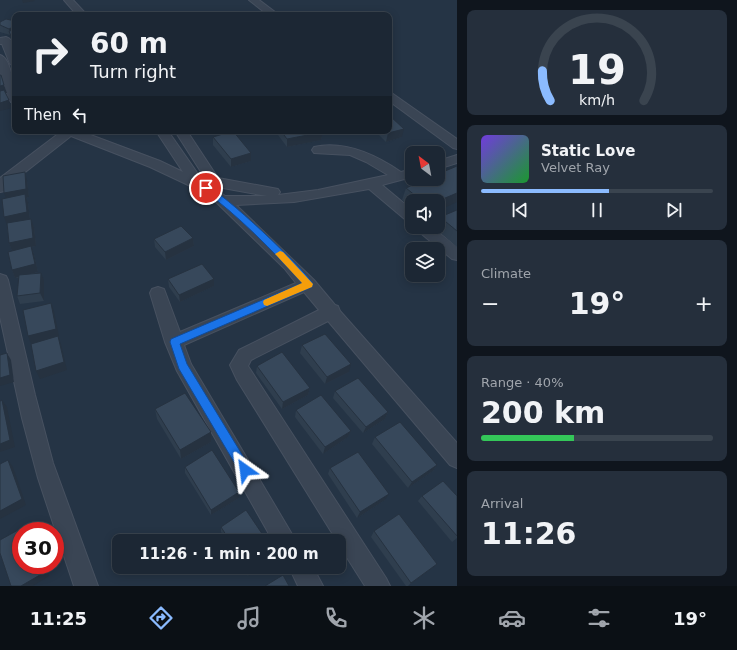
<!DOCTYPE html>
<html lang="en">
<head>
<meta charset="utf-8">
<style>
	:root { --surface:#1c2734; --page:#252f3c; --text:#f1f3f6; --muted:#a0a5ac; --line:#3a444f; --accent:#8bbbff }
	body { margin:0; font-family:"DejaVu Sans",sans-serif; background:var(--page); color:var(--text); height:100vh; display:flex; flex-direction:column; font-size:15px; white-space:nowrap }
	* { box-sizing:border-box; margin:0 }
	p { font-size:13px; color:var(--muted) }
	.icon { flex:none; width:22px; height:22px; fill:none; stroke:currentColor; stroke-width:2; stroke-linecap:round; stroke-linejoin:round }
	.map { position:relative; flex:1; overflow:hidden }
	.panel { display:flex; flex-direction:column; gap:10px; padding:10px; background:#0f151d; width:280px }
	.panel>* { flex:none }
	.top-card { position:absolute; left:12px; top:12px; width:380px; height:122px; border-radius:8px; box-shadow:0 2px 10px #0003,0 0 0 1px var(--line); background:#1c2734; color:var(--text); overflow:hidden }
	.needle { width:26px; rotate:328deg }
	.tools { position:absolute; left:405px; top:146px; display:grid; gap:8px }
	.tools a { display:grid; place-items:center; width:40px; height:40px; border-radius:8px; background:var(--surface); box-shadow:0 2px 10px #0003,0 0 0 1px var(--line); font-size:20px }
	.speed { position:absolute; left:12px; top:522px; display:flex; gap:8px; font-size:20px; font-weight:700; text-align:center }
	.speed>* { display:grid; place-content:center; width:52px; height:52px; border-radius:50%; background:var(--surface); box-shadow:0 2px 10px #0003,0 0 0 1px var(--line); line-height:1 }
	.speed .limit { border:6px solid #d22; background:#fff; color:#111 }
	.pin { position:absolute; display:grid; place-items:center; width:34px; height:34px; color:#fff; margin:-17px; border:2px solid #fff; border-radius:50%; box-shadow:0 1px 4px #0007 }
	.me { position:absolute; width:44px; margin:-22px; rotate:329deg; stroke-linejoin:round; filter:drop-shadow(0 0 3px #0008) }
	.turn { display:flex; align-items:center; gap:14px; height:84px; padding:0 12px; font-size:18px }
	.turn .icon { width:52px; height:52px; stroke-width:2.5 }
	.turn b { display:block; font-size:28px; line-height:34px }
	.then { display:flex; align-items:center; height:38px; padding:0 12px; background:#0003; gap:8px; font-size:15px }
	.big { font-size:30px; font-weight:700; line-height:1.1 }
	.panel .tile { flex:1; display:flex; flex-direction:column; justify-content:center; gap:6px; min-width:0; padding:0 14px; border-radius:8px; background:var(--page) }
	.panel .dial { align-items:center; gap:0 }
	.dial svg { height:104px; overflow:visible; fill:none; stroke:var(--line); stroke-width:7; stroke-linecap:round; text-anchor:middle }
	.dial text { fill:var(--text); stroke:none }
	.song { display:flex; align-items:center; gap:12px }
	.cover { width:48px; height:48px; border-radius:6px; background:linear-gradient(135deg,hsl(260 70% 55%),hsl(130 70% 35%)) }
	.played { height:4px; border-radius:2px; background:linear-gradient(90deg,var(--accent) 55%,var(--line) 55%) }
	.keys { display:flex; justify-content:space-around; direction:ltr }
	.heat { display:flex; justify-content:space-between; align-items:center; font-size:22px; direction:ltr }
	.charge { height:6px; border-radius:3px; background:linear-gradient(90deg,#34c759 40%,var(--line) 0) }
	.trip { position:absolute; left:112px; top:534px; width:234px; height:40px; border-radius:8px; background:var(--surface); box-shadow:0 2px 10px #0003,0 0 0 1px var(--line); font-weight:700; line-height:40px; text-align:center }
	.tabs { display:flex; height:64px; justify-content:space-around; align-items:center; background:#0b1015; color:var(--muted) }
	.tabs .icon { width:28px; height:28px }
	.tabs .selected { color:var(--accent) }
	.tabs b { font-size:18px; color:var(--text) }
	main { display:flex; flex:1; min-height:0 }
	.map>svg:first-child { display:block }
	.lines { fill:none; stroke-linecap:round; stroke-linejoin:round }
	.minor-casing { stroke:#475160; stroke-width:2 }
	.minor { fill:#3a4554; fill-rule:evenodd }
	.wall { fill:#2f3e4e }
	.shaded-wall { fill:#263240 }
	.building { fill:#37485b; stroke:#263240 }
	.route { fill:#1a73e8; stroke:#114b97 }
	.slow { fill:#f59e0b }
</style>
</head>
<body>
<main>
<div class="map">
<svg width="457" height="586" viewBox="0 0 457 586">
	<rect width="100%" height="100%" fill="#253445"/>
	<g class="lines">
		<!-- minor casing -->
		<g class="minor-casing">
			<g id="minor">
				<polygon points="64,0 73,0 87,15 77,15"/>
				<polygon points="249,0 259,0 279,15 268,15"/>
				<path d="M6,37C17,40 15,58 15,67L10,64L2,44H0V38Z"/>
				<path d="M0,55C12,58 15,93 15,103L11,102L9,100L0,73Z"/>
				<polygon points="389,93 393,94 457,139 457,149 453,148 389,101"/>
				<path d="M62,131H80L160,161L183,172L156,131H168L198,174L203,175L175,131H187L218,178L278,189L280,192L278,195L318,190L388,175L366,162L350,155L314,153L312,150L314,147C345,140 376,155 401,172L412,169V177L382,185L412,210V223L407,221L369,189L294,202L236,205L314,280L335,305L338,306L340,311L457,443V468L450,465L328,321L251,360L248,366L386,578L390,586H365L339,545V541H337L237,380L230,365L239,350L319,310L304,292L184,345L191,364L296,541H273L177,371L165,342L150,293L152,289L158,287L164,289L180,332L296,283L284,268L217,203L201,191L150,167L71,136L10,184L5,191L0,192V178ZM212,186L267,196H225Z"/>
				<polygon points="457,155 457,163 438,169 438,161"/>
				<polygon points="416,227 432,227 457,247 457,260 452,259 418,231"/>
				<polygon points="0,274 6,276 8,280 35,395 53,463 98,586 74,586 38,478 22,418 0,317"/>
				<polygon points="289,567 313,567 323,586 298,586"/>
			</g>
		</g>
		<!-- minor -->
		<use href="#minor" class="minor"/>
	</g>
	<!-- wall -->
	<g class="wall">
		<polygon points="15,21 15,53 10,35 0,32 0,22"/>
		<polygon points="278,131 322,131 323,132 321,140 287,147 278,135"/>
		<polygon points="375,131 389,131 402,137 386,142"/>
		<polygon points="213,137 251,161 231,167 213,145"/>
		<polygon points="27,180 29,197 26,198 28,202 30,219 34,227 36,246 31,247 34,254 38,272 34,274 44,280 44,301 20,304 17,296 19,278 15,278 12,270 12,251 9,243 7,225 6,198"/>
		<polygon points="406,188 438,201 412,201 412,208 402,200"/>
		<polygon points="457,210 457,247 436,229 437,227 438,227 438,223 440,217"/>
		<polygon points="193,238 194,246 166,260 155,247 154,239"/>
		<polygon points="168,279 214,279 214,286 180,302 169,287"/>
		<polygon points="302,345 349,372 325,384 300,353"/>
		<polygon points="257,366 310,388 308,395 282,409 256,373"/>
		<polygon points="335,391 388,412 385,419 363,433 333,398"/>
		<polygon points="155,409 211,442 181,459 157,419"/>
		<polygon points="296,410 351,431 348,437 323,454 295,417"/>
		<polygon points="375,437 437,465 433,471 408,488 372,444"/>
		<polygon points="185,467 239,492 239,498 211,515 185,473"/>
		<polygon points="330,468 385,500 357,518 328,474"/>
		<polygon points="422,496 457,496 457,538 452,542 418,501"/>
		<polygon points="221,527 267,541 227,541 221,532"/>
		<polygon points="374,531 432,568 408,586 406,586 371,537"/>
		<polygon points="243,567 261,567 248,576"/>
	</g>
	<!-- shaded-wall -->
	<g class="shaded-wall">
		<polygon points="22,0 34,0 35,1 23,3"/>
		<polygon points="15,26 15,34 11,36 9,29"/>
		<polygon points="15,38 15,46 14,47 12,39"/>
		<polygon points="4,85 7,93 0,94 0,86"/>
		<polygon points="9,100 12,108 0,111 0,103"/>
		<polygon points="404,129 402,137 386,142 388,133"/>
		<polygon points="323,132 321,140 287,147 287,139"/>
		<polygon points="251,153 251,161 231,167 231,159"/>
		<polygon points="25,172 27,180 29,197 26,198 28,202 30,220 7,225 4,217 7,201 4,193"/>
		<polygon points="457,193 457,202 438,211 438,201"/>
		<polygon points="31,219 34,227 36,246 31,247 34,254 38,272 15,278 12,270 12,251 9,243"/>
		<polygon points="193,238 194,246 166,260 165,252"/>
		<polygon points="41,273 44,280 44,301 40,293"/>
		<polygon points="214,279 214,286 180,302 179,295"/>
		<polygon points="51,303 54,311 59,336 58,337 61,344 67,370 40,379 36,371 31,344 28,336"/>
		<polygon points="7,353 11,360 14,382 0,386 0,378"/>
		<polygon points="351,364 349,372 325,384 327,377"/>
		<polygon points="310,388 308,395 282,409 283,402"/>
		<polygon points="2,400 7,407 15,447 0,452"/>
		<polygon points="388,412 385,419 363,433 366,427"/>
		<polygon points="351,431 348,437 323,454 325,447"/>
		<polygon points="211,432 211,442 181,459 180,450"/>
		<polygon points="8,460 13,467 26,505 0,519 0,511"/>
		<polygon points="437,465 433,471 408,488 412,482"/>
		<polygon points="239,492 239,498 211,515 211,510"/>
		<polygon points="389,494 385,500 357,518 360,512"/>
		<polygon points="27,525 32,531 29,531"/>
		<polygon points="437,564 432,568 408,586 411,583"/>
		<polygon points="42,565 45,565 49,576 33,586 21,586"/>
		<polygon points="255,567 261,567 248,576 249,572"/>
	</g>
	<!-- building -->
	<g class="building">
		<polygon points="6,19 15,21 15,26 9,29 0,25 0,22"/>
		<polygon points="15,30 15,38 12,39 9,31"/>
		<polygon points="12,43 15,43 15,52"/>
		<polygon points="0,75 1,75 4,85 0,86"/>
		<polygon points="4,90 9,100 0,103 0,91"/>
		<polygon points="389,115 404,129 388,133 385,131 389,131"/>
		<polygon points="233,131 251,153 231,159 213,137"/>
		<polygon points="281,131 322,131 323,132 287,139"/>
		<polygon points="457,166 457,193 438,201 422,201 406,188 427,179 438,179 438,174"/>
		<polygon points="25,172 26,189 4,193 3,176"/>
		<polygon points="25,194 27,212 4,217 2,199"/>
		<polygon points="457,210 457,231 440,217"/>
		<polygon points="31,219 33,238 9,243 7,223"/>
		<polygon points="181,226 193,238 165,252 154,239"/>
		<polygon points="31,246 35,264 12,270 8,252"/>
		<polygon points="202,264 214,279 179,295 168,279"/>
		<polygon points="41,273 40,293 17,296 19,275"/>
		<polygon points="51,303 56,329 28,336 23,310"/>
		<polygon points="325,334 351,364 327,377 302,345"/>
		<polygon points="58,336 64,362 36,371 31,344"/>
		<polygon points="282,352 310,388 283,402 257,366"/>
		<polygon points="7,353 10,375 0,378 0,355"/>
		<polygon points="358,378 388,412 366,427 335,391"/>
		<polygon points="185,393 211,432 180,450 155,409"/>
		<polygon points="321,395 351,431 325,447 296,410"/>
		<polygon points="2,400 10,440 0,444 0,401"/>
		<polygon points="400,422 437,465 412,482 375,437"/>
		<polygon points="212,450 239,492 211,510 185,467"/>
		<polygon points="358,452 389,494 360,512 330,468"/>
		<polygon points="8,460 22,499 0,511 0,464"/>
		<polygon points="443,481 457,496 457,536 422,496"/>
		<polygon points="246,510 267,541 230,541 221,527"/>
		<polygon points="399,514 437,564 411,583 374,531"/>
		<polygon points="27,525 29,531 21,531 21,565 42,565 45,572 21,586 11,586 0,553 0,540"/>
		<polygon points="246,567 255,567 249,572"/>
		<polygon points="283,575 289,586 265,586"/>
	</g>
	<!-- route -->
	<path class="route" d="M206,186C222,191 304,269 313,284L312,287L180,344L187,364L249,466L251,470L249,474L245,476L241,474L179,369L170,342L171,339L302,283C274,252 237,214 203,190V187Z"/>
	<!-- slow -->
	<polygon class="slow" points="280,251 283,252 313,284 312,287 267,306 264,305 263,302 264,300 302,283 277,256 275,254"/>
</svg>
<div class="tools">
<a><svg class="needle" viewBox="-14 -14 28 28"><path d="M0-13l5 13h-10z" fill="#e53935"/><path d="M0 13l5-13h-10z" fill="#a0a5ac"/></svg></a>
<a><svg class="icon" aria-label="sound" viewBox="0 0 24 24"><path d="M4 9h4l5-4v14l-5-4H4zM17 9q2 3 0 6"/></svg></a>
<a><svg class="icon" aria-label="layers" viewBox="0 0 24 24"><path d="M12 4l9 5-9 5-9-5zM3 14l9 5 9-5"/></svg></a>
</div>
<div class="speed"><div class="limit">30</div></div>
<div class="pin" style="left:206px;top:188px;background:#d93025"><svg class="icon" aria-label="arrive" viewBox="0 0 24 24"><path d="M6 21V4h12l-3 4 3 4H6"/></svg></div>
<svg class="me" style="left:245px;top:470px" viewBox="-20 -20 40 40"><path d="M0-17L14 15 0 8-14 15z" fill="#1a73e8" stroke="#fff" stroke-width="4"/></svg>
<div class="trip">11:26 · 1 min · 200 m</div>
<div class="top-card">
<div class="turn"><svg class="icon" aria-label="right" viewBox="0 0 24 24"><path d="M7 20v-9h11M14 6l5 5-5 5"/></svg><div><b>60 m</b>Turn right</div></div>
<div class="then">Then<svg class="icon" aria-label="left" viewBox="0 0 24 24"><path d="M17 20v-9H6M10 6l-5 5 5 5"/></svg></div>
</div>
</div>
<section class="panel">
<div class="tile dial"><svg viewBox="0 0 100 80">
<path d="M14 69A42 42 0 1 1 86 69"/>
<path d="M14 69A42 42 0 0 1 8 46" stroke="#8bbbff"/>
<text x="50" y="56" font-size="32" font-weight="700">19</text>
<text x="50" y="72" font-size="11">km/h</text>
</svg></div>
<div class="tile">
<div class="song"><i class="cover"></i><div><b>Static Love</b><p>Velvet Ray</p></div></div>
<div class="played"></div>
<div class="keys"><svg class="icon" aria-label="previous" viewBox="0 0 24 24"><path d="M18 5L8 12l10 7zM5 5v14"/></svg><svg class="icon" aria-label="pause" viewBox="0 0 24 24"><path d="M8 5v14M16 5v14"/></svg><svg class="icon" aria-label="next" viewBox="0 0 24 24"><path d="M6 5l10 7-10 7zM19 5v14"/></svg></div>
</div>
<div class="tile"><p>Climate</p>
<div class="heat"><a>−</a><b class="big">19°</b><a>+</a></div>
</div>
<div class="tile"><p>Range · 40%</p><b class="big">200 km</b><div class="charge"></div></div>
<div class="tile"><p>Arrival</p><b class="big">11:26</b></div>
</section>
</main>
<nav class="tabs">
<b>11:25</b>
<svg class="icon selected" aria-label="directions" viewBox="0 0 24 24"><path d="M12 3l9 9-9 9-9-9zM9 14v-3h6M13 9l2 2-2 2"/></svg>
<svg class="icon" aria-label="music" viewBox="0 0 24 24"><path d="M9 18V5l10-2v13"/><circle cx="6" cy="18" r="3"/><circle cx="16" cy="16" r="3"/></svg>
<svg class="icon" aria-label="phone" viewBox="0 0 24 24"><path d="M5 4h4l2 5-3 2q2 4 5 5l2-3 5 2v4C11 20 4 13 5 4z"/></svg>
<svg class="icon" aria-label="climate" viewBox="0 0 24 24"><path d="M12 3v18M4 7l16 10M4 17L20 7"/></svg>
<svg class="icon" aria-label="car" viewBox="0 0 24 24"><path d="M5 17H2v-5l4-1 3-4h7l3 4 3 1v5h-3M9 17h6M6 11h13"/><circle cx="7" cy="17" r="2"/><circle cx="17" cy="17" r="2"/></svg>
<svg class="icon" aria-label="filters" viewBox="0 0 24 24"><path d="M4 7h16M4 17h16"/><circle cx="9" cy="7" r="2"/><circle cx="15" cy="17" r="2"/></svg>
<b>19°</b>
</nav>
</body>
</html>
